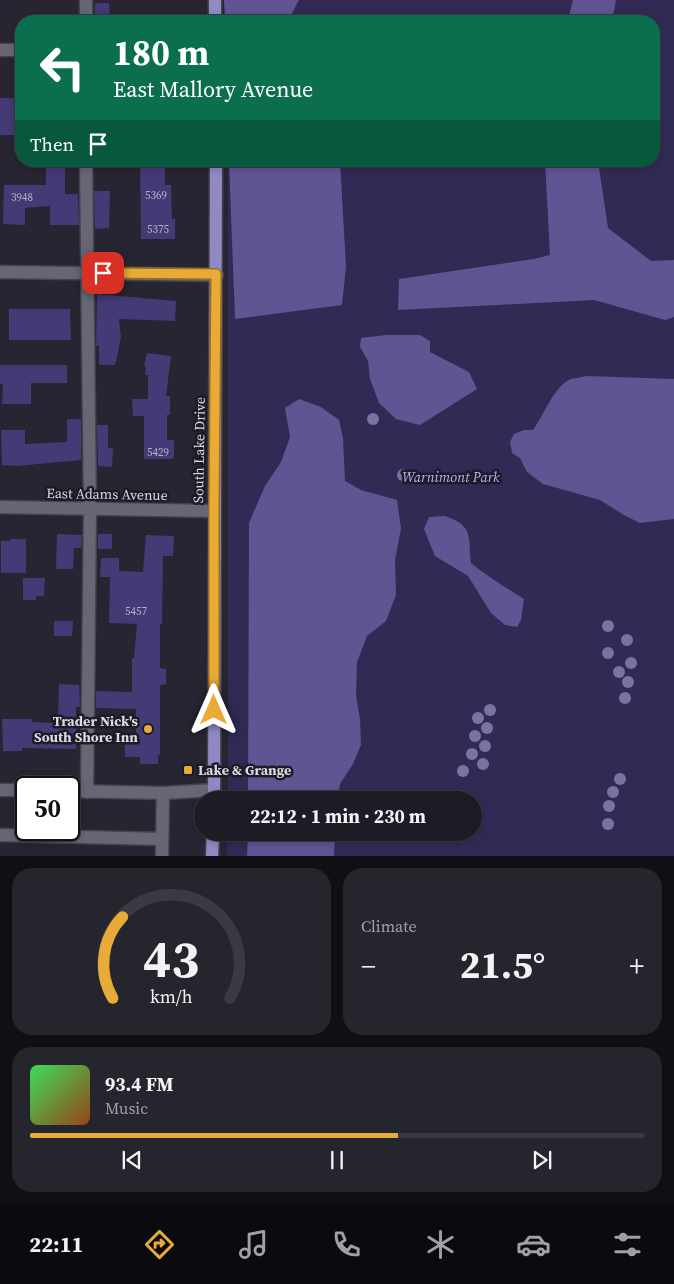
<!DOCTYPE html>
<html lang="en">
<head>
<meta charset="utf-8">
<style>
	:root { --surface:#1c1c25; --page:#25252d; --text:#f1f3f6; --muted:#a0a1a7; --line:#3a3a42; --accent:#e9ab38 }
	body { margin:0; font-family:"Source Serif 4",serif; background:var(--page); color:var(--text); height:100vh; display:flex; flex-direction:column; font-size:19px; white-space:nowrap }
	* { box-sizing:border-box; margin:0 }
	p { font-size:16px; color:var(--muted) }
	.icon { flex:none; width:28px; height:28px; fill:none; stroke:currentColor; stroke-width:2; stroke-linecap:round; stroke-linejoin:round }
	.map { position:relative; height:856px; overflow:hidden }
	.side { display:flex; flex-direction:column; gap:12px; padding:12px; background:#0f0f14; flex:1 }
	.side>* { flex:none }
	.hud { position:absolute; left:15px; top:15px; width:645px; height:152px; border-radius:20px; box-shadow:0 2px 8px #0003,0 0 0 1px var(--line); background:#0b6e4f; color:#fff; overflow:hidden }
	.speed { position:absolute; left:15px; top:776px; display:flex; gap:10px; font-size:25px; font-weight:700; text-align:center }
	.speed>* { display:grid; place-content:center; width:65px; height:65px; border-radius:50%; background:var(--surface); box-shadow:0 2px 8px #0003,0 0 0 1px var(--line); line-height:1 }
	.speed .limit { border:2px solid #111; border-radius:8px; background:#fff; color:#111 }
	.pin { position:absolute; display:grid; place-items:center; width:42px; height:42px; color:#fff; margin:-21px; border-radius:10px; box-shadow:0 2px 8px #0006 }
	.me { position:absolute; width:55px; margin:-28px; rotate:0deg; stroke-linejoin:round; filter:drop-shadow(0 0 4px #0008) }
	.turn { display:flex; align-items:center; gap:18px; height:105px; padding:0 15px; font-size:22px }
	.turn .icon { width:65px; height:65px; stroke-width:2.5 }
	.turn b { display:block; font-size:35px; line-height:42px }
	.then { display:flex; align-items:center; height:48px; padding:0 15px; background:#0003; gap:10px; font-size:19px }
	.big { font-size:38px; font-weight:700; line-height:1.1 }
	.side .widget { flex:1; display:flex; flex-direction:column; justify-content:center; gap:8px; min-width:0; padding:0 18px; border-radius:20px; background:var(--page) }
	.side .dial { align-items:center; gap:0 }
	.dial svg { height:130px; overflow:visible; fill:none; stroke:var(--line); stroke-width:7; stroke-linecap:round; text-anchor:middle }
	.dial text { fill:var(--text); stroke:none }
	.song { display:flex; align-items:center; gap:15px }
	.cover { width:60px; height:60px; border-radius:8px; background:linear-gradient(135deg,hsl(130 70% 55%),hsl(20 70% 35%)) }
	.played { height:5px; border-radius:2px; background:linear-gradient(90deg,var(--accent) 60%,var(--line) 60%) }
	.keys { display:flex; justify-content:space-around; direction:ltr }
	.heat { display:flex; justify-content:space-between; align-items:center; font-size:28px; direction:ltr }
	.side .tiles { flex:1; display:grid; gap:12px; grid-template-columns:1fr 1fr }
	.widget:last-child { grid-column:span 2 }
	.trip { position:absolute; left:194px; top:791px; width:288px; height:50px; border-radius:25px; background:var(--surface); box-shadow:0 2px 8px #0003,0 0 0 1px var(--line); font-weight:700; line-height:50px; text-align:center }
	.menu { display:flex; height:80px; justify-content:space-around; align-items:center; background:#0b0b0f; color:var(--muted) }
	.menu .icon { width:35px; height:35px }
	.menu .current { color:var(--accent) }
	.menu b { font-size:22px; color:var(--text) }
	.map>svg:first-child { display:block }
	.green { fill:#312a54 }
	.forest { fill:#5e5592 }
	.building { fill:#443a75 }
	.lines { fill:none; stroke-linecap:round; stroke-linejoin:round }
	.minor-casing { stroke:#44434d; stroke-width:15 }
	.major-casing { stroke:#44434d; stroke-width:15 }
	.minor { stroke:#676675; stroke-width:12 }
	.major { stroke:#9089c4; stroke-width:12 }
	.tree { fill:#7874a1 }
	.route-casing { stroke:#976f24; stroke-width:12 }
	.route { stroke:#e9ab38; stroke-width:9 }
	.poi-dot { fill:#e9ab38; stroke:#1c1b27; stroke-width:2 }
	.labels { text-anchor:middle; dominant-baseline:central; stroke-width:5; stroke-linejoin:round; paint-order:stroke }
	.number-label { font-size:11px; fill:#b4b2c7 }
	.street-label { font-size:14px; fill:#dadae2; stroke:#1c1b27 }
	.park-label { font-size:14px; font-style:italic; fill:#bcb4fc; stroke:#1c1b27 }
	.poi-label { font-size:14px; font-weight:bold; fill:#dadae2; stroke:#1c1b27; text-anchor:end }
</style>
</head>
<body>
<div class="map">
<svg width="674" height="857" viewBox="0 0 674 857">
	<rect width="100%" height="100%" fill="#262531"/>
	<!-- green -->
	<polygon class="green" points="228,0 674,0 674,856 227,857 227,833 472,832 472,800 228,800 228,161 654,161 654,21 228,21"/>
	<!-- forest -->
	<g class="forest">
		<polygon points="224,0 299,0 291,15 290,21 225,21"/>
		<polygon points="573,0 616,0 612,21 568,21"/>
		<polygon points="229,161 340,161 346,267 342,305 235,319"/>
		<polygon points="545,161 598,161 608,228 651,261 674,260 674,317 665,320 594,300 398,310 399,279 534,259 550,255"/>
		<polygon points="386,335 420,335 430,341 430,352 469,372 477,389 420,425 396,419 379,403 370,379 368,361 360,347 361,338"/>
		<path d="M587,376L674,379V519L640,523L622,514L600,500L543,484L527,472L520,458L512,453L510,442L514,434L524,430H533C544,415 554,386 571,379C576,378 582,377 587,376Z"/>
		<polygon points="299,399 321,407 339,420 343,438 345,481 361,490 397,500 401,528 395,560 396,595 386,621 367,636 357,662 356,696 360,719 361,745 353,764 340,784 338,800 248,800 249,523 265,486 281,462 290,437 285,408"/>
		<path d="M445,516C474,526 468,536 471,563C487,576 506,588 524,599L521,620L517,627L505,625L491,613L468,576L435,556L424,529L429,517Z"/>
		<polygon points="248,833 335,833 334,856 247,856"/>
	</g>
	<!-- building -->
	<g class="building">
		<polygon points="95,3 109,3 110,19 95,19"/>
		<rect x="0" y="98" width="16" height="37"/>
		<polygon points="46,161 65,161 65,194 78,194 79,225 50,225 50,206 25,208 25,225 3,224 4,185 46,185"/>
		<polygon points="140,161 165,161 165,185 171,185 172,219 175,219 175,239 141,239"/>
		<polygon points="94,191 110,191 109,228 95,229"/>
		<polygon points="97,294 176,301 175,321 119,319 121,337 116,362 115,362 115,365 99,365 99,346 96,346"/>
		<polygon points="9,309 70,309 71,340 9,340"/>
		<polygon points="147,353 171,356 166,396 170,396 170,415 167,415 167,440 174,440 174,458 170,459 144,459 144,416 133,416 132,399 148,399 148,375 145,375 146,366 144,366"/>
		<polygon points="0,365 67,365 67,383 31,383 31,404 2,404 3,384 0,384"/>
		<polygon points="67,419 81,419 81,460 17,466 2,465 1,430 25,430 25,444 67,442"/>
		<polygon points="97,425 108,425 108,448 113,448 112,467 98,466"/>
		<polygon points="57,534 82,535 81,548 74,548 73,569 56,569"/>
		<rect x="98" y="534" width="14" height="15"/>
		<polygon points="146,535 174,536 173,556 163,556 162,624 160,624 160,668 166,669 166,684 160,685 160,755 158,755 158,764 140,764 140,757 125,757 125,739 136,739 136,709 96,708 96,691 132,692 132,658 134,658 137,624 109,623 110,577 100,577 101,558 119,558 119,571 143,572"/>
		<polygon points="10,539 26,539 26,573 1,573 1,541 10,541"/>
		<polygon points="23,578 45,578 44,596 36,596 36,600 23,600"/>
		<polygon points="54,621 73,621 72,636 54,636"/>
		<polygon points="59,684 79,685 80,707 76,707 76,749 22,748 22,751 3,751 2,719 32,719 32,722 58,723"/>
	</g>
	<g class="lines">
		<!-- minor casing -->
		<g class="minor-casing">
			<g id="minor">
				<polyline points="86,0 86,21"/>
				<polyline points="0,50 21,50"/>
				<polyline points="86,161 90,508 87,792"/>
				<polyline points="0,272 217,275"/>
				<polyline points="0,507 214,511"/>
				<polyline points="0,790 26,790"/>
				<polyline points="69,791 163,793 214,790"/>
				<polyline points="0,835 162,839"/>
				<polyline points="162,857 163,793"/>
			</g>
		</g>
		<!-- major casing -->
		<g class="major-casing">
			<g id="major">
				<polyline points="215,0 215,21"/>
				<polyline points="214,800 216,161"/>
				<polyline points="212,857 213,832"/>
			</g>
		</g>
		<!-- minor -->
		<use href="#minor" class="minor"/>
		<!-- major -->
		<use href="#major" class="major"/>
	</g>
	<!-- trees -->
	<g class="tree">
		<circle cx="373" cy="419" r="6"/>
		<circle cx="403" cy="475" r="6"/>
		<circle cx="608" cy="626" r="6"/>
		<circle cx="627" cy="640" r="6"/>
		<circle cx="608" cy="653" r="6"/>
		<circle cx="631" cy="663" r="6"/>
		<circle cx="619" cy="672" r="6"/>
		<circle cx="628" cy="682" r="6"/>
		<circle cx="625" cy="698" r="6"/>
		<circle cx="490" cy="710" r="6"/>
		<circle cx="478" cy="718" r="6"/>
		<circle cx="487" cy="728" r="6"/>
		<circle cx="475" cy="736" r="6"/>
		<circle cx="485" cy="746" r="6"/>
		<circle cx="472" cy="754" r="6"/>
		<circle cx="483" cy="764" r="6"/>
		<circle cx="463" cy="771" r="6"/>
		<circle cx="620" cy="779" r="6"/>
		<circle cx="613" cy="792" r="6"/>
		<circle cx="609" cy="806" r="6"/>
		<circle cx="608" cy="824" r="6"/>
	</g>
	<g class="lines">
		<!-- route casing -->
		<g class="route-casing">
			<polyline id="route" points="103,273 216,274 214,511 214,710"/>
		</g>
		<!-- route -->
		<use href="#route" class="route"/>
	</g>
	<!-- markers -->
	<g class="poi-dot">
		<circle cx="148" cy="729" r="5"/>
		<rect x="183" y="765" width="10" height="10" rx="2.5"/>
	</g>
	<g class="labels">
		<!-- number labels -->
		<g class="number-label">
			<text x="156" y="195">5369</text>
			<text x="22" y="197">3948</text>
			<text x="158" y="229">5375</text>
			<text x="158" y="452">5429</text>
			<text x="136" y="611">5457</text>
		</g>
		<!-- street labels -->
		<g class="street-label">
			<text transform="translate(199 450) rotate(-89)">South Lake Drive</text>
			<text transform="translate(107 494) rotate(1)">East Adams Avenue</text>
		</g>
		<!-- park labels -->
		<g class="park-label">
			<text x="451" y="477">Warnimont Park</text>
		</g>
		<!-- poi labels -->
		<g class="poi-label">
			<text x="138" y="721">Trader Nick's<tspan x="138" dy="16">South Shore Inn</tspan></text>
			<text x="198" y="770" text-anchor="start">Lake &amp; Grange</text>
		</g>
	</g>
</svg>
<div class="speed"><div class="limit">50</div></div>
<div class="pin" style="left:103px;top:273px;background:#d93025"><svg class="icon" aria-label="arrive" viewBox="0 0 24 24"><path d="M6 21V4h12l-3 4 3 4H6"/></svg></div>
<svg class="me" style="left:214px;top:710px" viewBox="-20 -20 40 40"><path d="M0-17L14 15 0 8-14 15z" fill="#e9ab38" stroke="#fff" stroke-width="4"/></svg>
<div class="trip">22:12 · 1 min · 230 m</div>
<div class="hud">
<div class="turn"><svg class="icon" aria-label="left" viewBox="0 0 24 24"><path d="M17 20v-9H6M10 6l-5 5 5 5"/></svg><div><b>180 m</b>East Mallory Avenue</div></div>
<div class="then">Then<svg class="icon" aria-label="arrive" viewBox="0 0 24 24"><path d="M6 21V4h12l-3 4 3 4H6"/></svg></div>
</div>
</div>
<section class="side">
<div class="tiles">
<div class="widget dial"><svg viewBox="0 0 100 80">
<path d="M14 69A42 42 0 1 1 86 69"/>
<path d="M14 69A42 42 0 0 1 20 19" stroke="#e9ab38"/>
<text x="50" y="56" font-size="32" font-weight="700">43</text>
<text x="50" y="72" font-size="11">km/h</text>
</svg></div>
<div class="widget"><p>Climate</p>
<div class="heat"><a>−</a><b class="big">21.5°</b><a>+</a></div>
</div>
<div class="widget">
<div class="song"><i class="cover"></i><div><b>93.4 FM</b><p>Music</p></div></div>
<div class="played"></div>
<div class="keys"><svg class="icon" aria-label="previous" viewBox="0 0 24 24"><path d="M18 5L8 12l10 7zM5 5v14"/></svg><svg class="icon" aria-label="pause" viewBox="0 0 24 24"><path d="M8 5v14M16 5v14"/></svg><svg class="icon" aria-label="next" viewBox="0 0 24 24"><path d="M6 5l10 7-10 7zM19 5v14"/></svg></div>
</div>
</div>
</section>
<nav class="menu">
<b>22:11</b>
<svg class="icon current" aria-label="directions" viewBox="0 0 24 24"><path d="M12 3l9 9-9 9-9-9zM9 14v-3h6M13 9l2 2-2 2"/></svg>
<svg class="icon" aria-label="music" viewBox="0 0 24 24"><path d="M9 18V5l10-2v13"/><circle cx="6" cy="18" r="3"/><circle cx="16" cy="16" r="3"/></svg>
<svg class="icon" aria-label="phone" viewBox="0 0 24 24"><path d="M5 4h4l2 5-3 2q2 4 5 5l2-3 5 2v4C11 20 4 13 5 4z"/></svg>
<svg class="icon" aria-label="climate" viewBox="0 0 24 24"><path d="M12 3v18M4 7l16 10M4 17L20 7"/></svg>
<svg class="icon" aria-label="car" viewBox="0 0 24 24"><path d="M5 17H2v-5l4-1 3-4h7l3 4 3 1v5h-3M9 17h6M6 11h13"/><circle cx="7" cy="17" r="2"/><circle cx="17" cy="17" r="2"/></svg>
<svg class="icon" aria-label="filters" viewBox="0 0 24 24"><path d="M4 7h16M4 17h16"/><circle cx="9" cy="7" r="2"/><circle cx="15" cy="17" r="2"/></svg>
</nav>
</body>
</html>
